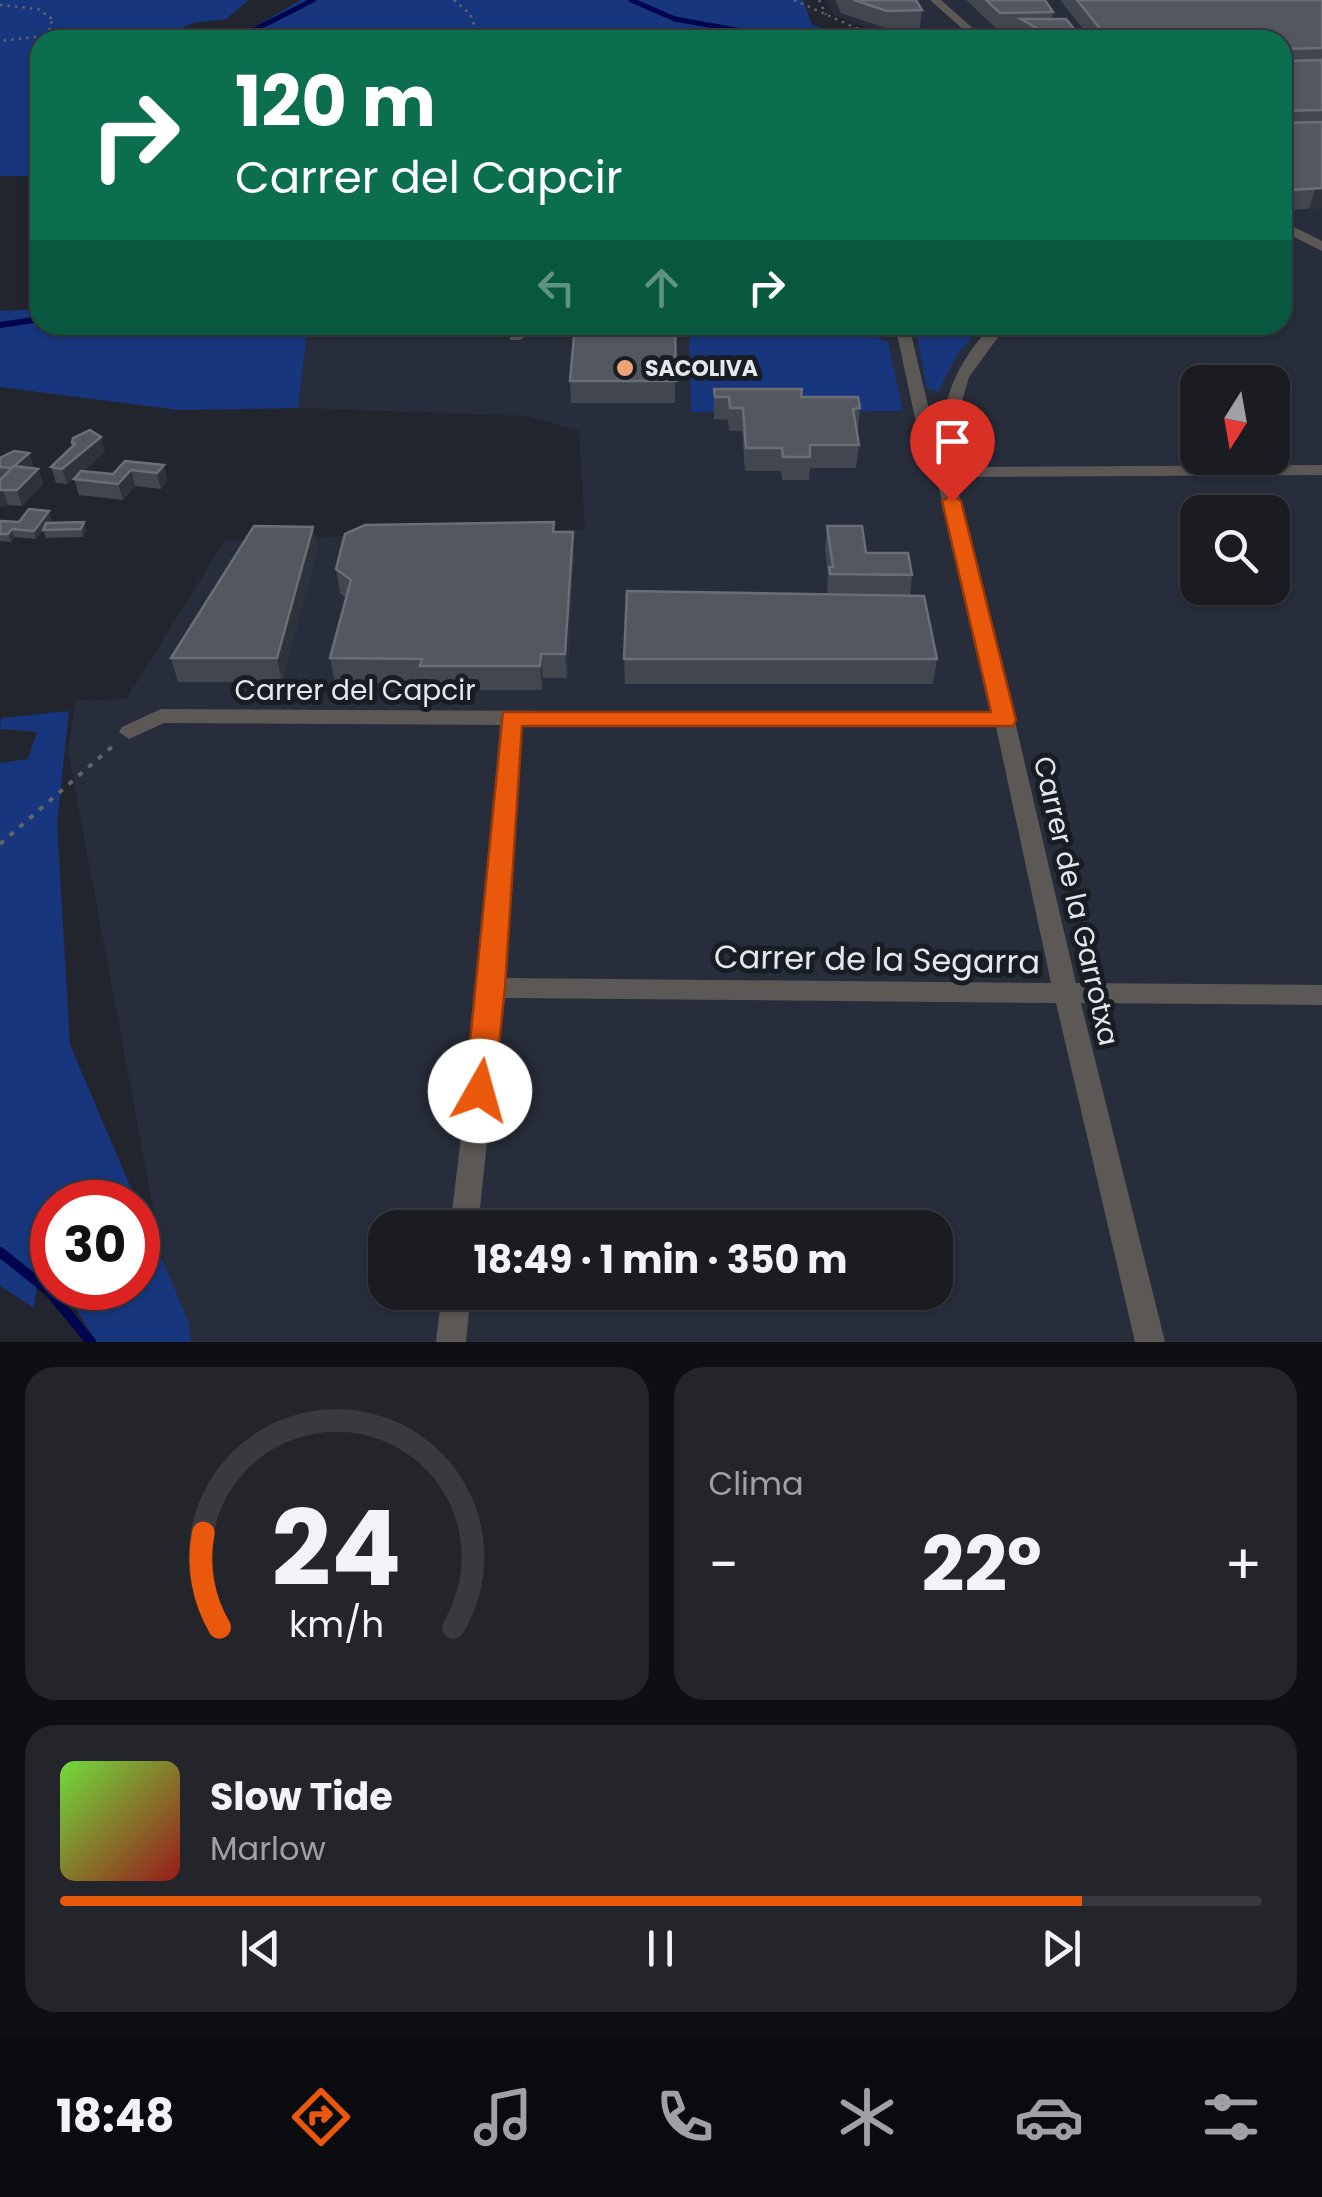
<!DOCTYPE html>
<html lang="es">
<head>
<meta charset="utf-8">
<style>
	:root { --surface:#1a1c22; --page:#23252a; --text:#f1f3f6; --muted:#9fa1a5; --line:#383a40; --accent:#ea580c }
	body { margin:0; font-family:Poppins,sans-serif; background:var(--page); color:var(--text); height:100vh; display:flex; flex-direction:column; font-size:38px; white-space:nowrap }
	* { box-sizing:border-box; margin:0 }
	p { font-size:32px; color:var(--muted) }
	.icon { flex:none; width:55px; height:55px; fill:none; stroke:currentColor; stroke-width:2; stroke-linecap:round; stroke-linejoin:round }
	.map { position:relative; height:1342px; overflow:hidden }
	.side { display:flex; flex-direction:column; gap:25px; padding:25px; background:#0e0f13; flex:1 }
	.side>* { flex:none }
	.hud { position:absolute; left:30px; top:30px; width:1262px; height:305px; border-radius:30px; box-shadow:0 2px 8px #0004,0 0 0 2px var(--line); background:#0b6e4f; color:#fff; overflow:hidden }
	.needle { width:65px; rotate:191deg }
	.buttons { position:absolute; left:1180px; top:365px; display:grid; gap:20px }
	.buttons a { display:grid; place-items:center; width:110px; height:110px; border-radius:20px; background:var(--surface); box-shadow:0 2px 8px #0004,0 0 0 2px var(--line); font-size:50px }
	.speed { position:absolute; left:30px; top:1180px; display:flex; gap:20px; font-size:50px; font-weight:700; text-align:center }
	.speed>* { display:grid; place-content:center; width:130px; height:130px; border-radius:50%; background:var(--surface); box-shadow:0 2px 8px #0004,0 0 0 2px var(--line); line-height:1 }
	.speed .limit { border:15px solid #d22; background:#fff; color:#111 }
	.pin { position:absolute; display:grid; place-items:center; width:85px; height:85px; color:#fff; margin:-102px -42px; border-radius:50% 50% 50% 0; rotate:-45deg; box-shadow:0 0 10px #0007 }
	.pin .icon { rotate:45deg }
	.me { position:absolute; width:110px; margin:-55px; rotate:7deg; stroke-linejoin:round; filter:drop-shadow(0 0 8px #0008) }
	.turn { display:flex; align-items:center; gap:35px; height:210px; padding:0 40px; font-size:45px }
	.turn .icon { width:130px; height:130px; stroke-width:2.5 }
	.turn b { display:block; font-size:70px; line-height:85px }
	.lanes { display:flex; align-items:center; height:95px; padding:0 40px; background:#0003; justify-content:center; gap:50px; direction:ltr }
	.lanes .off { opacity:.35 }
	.big { font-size:75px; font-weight:700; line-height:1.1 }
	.side .tile { flex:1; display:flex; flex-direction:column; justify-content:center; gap:15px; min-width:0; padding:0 35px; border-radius:30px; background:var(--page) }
	.side .dial { align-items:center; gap:0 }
	.dial svg { height:260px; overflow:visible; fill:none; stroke:var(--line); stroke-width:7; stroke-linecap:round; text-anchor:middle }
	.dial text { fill:var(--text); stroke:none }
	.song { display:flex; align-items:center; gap:30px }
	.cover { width:120px; height:120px; border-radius:15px; background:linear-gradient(135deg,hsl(100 70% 55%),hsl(0 70% 35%)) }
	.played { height:10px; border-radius:5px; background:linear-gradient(90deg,var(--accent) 85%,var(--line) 85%) }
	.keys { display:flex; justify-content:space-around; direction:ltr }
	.heat { display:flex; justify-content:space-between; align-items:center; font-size:55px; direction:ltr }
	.side .tiles { flex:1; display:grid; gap:25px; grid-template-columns:1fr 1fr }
	.tile:last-child { grid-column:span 2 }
	.trip { position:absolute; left:368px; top:1210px; width:585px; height:100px; border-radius:30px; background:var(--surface); box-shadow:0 2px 8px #0004,0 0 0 2px var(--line); font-weight:700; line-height:100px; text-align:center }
	.tabs { display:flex; height:160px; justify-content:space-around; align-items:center; background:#0a0b0e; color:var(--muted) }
	.tabs .icon { width:70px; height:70px }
	.tabs .on { color:var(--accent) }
	.tabs b { font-size:45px; color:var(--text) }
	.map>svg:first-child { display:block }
	.built { fill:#272d3a; fill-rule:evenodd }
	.green { fill:#17367d }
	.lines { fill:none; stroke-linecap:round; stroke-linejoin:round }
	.stream-far2 { stroke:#00054e; stroke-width:5 }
	.stream-far1 { stroke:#00054e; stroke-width:6 }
	.stream { stroke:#00054e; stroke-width:10 }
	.path-far1 { stroke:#61646b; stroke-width:2.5; stroke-dasharray:2.5 5; stroke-linecap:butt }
	.path { stroke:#61646b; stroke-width:4; stroke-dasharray:5 8; stroke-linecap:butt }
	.street { fill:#5c5856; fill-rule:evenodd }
	.wall { fill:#42464e }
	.shaded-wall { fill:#2e323a }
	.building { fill:#54575f; stroke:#6a6e75; stroke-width:2.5 }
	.route { fill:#ea580c; stroke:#983908; stroke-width:2.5 }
	.poi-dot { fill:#efa377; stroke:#181c23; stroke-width:4 }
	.labels { text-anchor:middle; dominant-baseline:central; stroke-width:10; stroke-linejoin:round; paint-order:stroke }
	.far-poi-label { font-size:22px; font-weight:bold; fill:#e4e7ec; stroke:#181c23; text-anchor:start }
	.street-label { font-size:28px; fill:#e4e7ec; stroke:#181c23 }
	.near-street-label { font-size:32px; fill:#e4e7ec; stroke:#181c23 }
</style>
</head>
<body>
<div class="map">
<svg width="1322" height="1342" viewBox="0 0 1322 1342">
	<rect width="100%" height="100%" fill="#22252d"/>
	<!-- built -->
	<path class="built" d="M826,0H1322V1342H178L68,751L76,698L92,701L127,698L225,540L585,529L579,431L529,416L298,408L308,325H1282V40L897,37L833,15ZM1198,382H1272V458H1198ZM1198,512H1272V588H1198ZM385,1228H935V1292H385Z"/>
	<!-- green -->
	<g class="green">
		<polygon points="0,0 249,0 226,19 193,23 155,40 40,40 40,176 0,176"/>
		<polygon points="301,0 803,0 812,25 868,40 232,40"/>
		<polygon points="40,309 40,325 308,325 298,408 179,410 0,387 0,311"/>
		<polygon points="915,325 975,334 957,355 938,392 927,388"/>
		<polygon points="689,332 862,332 888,342 903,411 691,412"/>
		<polygon points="69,711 57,824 70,1045 137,1202 52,1202 52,1268 42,1251 34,1308 0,1286 0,763 28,759 37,732 0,729 1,718"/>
		<polygon points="138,1203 189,1323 191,1342 96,1342 64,1288 138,1288"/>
	</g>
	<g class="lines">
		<!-- stream-far2 -->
		<g class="stream-far2">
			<polyline points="631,0 675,19 792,40"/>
			<polyline points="246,40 254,30 313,0"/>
		</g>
		<!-- stream-far1 -->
		<polyline class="stream-far1" points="0,325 40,319"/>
		<!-- stream -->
		<polyline class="stream" points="0,1252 49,1291 91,1342"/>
		<!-- path-far1 -->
		<g class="path-far1">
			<polyline points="454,0 470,14 476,30 472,40"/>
			<polyline points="794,0 856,28 903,40"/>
			<polyline points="819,0 826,15"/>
			<polyline points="0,5 38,9 54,20 49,25 51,35 0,41"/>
		</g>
		<!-- path -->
		<polyline class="path" points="0,844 114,745"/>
		<!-- street -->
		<g class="street">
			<polygon points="930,0 941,0 986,40 975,40"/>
			<polygon points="1282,221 1322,241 1322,251 1282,231"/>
			<polygon points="523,325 607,325 607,326 600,330 534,330 520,340 510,340 510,334"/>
			<polygon points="642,325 799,325 792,329 649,329"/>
			<path d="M895,325H909L938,448C945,394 955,365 992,325H1007L969,377L960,409L953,467L1322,465V475L954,477L984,588L1076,983L1322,985V1005L1081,1003L1165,1342H1135L1056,1003L502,998L478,1228H450L479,988L500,725L164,723L129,739L119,732L122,727L161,709L993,713L935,472L921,446ZM521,725L996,727L1051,983L504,978Z"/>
			<path d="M948,325H988C980,332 956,332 948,325Z"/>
			<polygon points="442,1292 471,1292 466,1342 436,1342"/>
		</g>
	</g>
	<!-- wall -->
	<g class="wall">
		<polygon points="835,0 916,0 922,10 920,28 885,28 841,13"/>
		<polygon points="966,0 1045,0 1053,12 1052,19 1083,40 1024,40 1018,37 1020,30 998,30"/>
		<polygon points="1060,0 1322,0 1322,208 1286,210 1282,205 1282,40 1092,40"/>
		<polygon points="675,325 675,403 571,403 570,381"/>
		<polygon points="714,389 801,397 860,408 858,431 856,431 859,445 856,468 810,468 809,480 782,480 781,471 745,471 742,431 729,431 728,420 714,419"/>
		<polygon points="72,443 105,452 83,471 113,474 125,461 164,465 167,481 161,489 135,486 123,500 79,495 74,479 78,475 67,484 56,483 51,467 73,447"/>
		<polygon points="29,453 34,468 38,469 43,484 22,506 8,505 0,507 0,458"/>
		<polygon points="52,519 49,523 86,530 83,537 46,538 43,530 36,539 14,537 11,542 0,541 0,521 19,522"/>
		<polygon points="827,526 866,553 912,575 910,596 937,659 933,684 625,684 624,659 827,595 828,573 825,549"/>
		<polygon points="313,527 317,550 282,682 178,682 171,658"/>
		<polygon points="555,532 574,556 567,678 543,678 542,690 424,690 423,683 335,683 330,658 346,598 340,593 336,569"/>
	</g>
	<!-- shaded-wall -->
	<g class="shaded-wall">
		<polygon points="1322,188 1322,208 1309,209 1315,189"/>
		<polygon points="101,437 105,452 67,484 62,469"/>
		<polygon points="29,453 34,469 14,466"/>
		<polygon points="164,465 167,481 161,489 157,473"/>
		<polygon points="38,469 43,484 22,506 17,490"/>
		<polygon points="131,470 135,486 123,500 118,484"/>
		<polygon points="0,490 3,490 8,505 0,507"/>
		<polygon points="49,511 52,519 36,539 34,531"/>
		<polygon points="84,522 86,530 83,537 81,529"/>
		<polygon points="313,527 317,550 282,682 277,658"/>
		<polygon points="12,529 14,537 11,542 8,534"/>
		<polygon points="573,532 574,556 567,678 565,654"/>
		<polygon points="541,654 543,678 542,690 540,666"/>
	</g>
	<!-- building -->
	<g class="building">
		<polygon points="854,0 916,0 922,10 887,11"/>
		<polygon points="986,0 1045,0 1053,12 1000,13"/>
		<polygon points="1077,0 1322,0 1322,48 1282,49 1282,40 1109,40"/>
		<polygon points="1021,19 1066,19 1083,40 1057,40"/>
		<polygon points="1322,60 1322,110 1282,111 1282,61"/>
		<polygon points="1322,122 1322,188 1292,190 1282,179 1282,123"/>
		<polygon points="575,325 675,325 676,381 570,381"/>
		<polygon points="714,389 802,389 801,397 858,397 860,408 853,409 859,445 810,445 810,457 783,457 782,448 746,448 743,408 730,408 729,397 715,397"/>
		<polygon points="90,430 101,437 62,469 51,467 75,444 72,443 73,438"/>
		<polygon points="14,451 29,453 14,466 38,469 17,490 0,490 0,480 12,468 0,467 0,458"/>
		<polygon points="125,461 164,465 157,473 131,470 118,484 74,479 81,471 113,474"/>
		<polygon points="29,509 49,511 34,531 12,529 8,534 0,534 0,521 19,522"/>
		<polygon points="84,522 81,529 43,530 46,523"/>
		<polygon points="554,522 553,532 573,532 565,654 541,654 540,666 420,666 422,659 330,658 351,580 336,569 345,534 365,525"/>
		<polygon points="254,526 313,527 277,658 171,658"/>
		<polygon points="827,526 862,526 866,553 908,553 912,575 830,574 829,567 833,567"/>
		<polygon points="627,591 924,596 937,659 624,659"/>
	</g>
	<!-- route -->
	<polygon class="route" points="952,495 961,501 1016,720 1013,726 522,726 505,988 494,1091 490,1100 480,1103 469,1100 465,1091 503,712 991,712 942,501"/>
	<!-- markers -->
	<circle class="poi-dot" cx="625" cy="368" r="10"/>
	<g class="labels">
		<!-- far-poi labels -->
		<g class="far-poi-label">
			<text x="645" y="368">SACOLIVA</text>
		</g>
		<!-- street labels -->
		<g class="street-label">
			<text x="355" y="690">Carrer del Capcir</text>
			<text transform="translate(1076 901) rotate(77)">Carrer de la Garrotxa</text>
		</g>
		<!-- near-street labels -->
		<g class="near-street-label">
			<text transform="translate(877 959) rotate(1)">Carrer de la Segarra</text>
		</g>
	</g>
</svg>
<div class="buttons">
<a><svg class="needle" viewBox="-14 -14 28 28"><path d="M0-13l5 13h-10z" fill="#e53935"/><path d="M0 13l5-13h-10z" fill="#9fa1a5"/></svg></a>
<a><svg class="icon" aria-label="search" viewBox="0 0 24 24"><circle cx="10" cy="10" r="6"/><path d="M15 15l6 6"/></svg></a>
</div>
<div class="speed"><div class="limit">30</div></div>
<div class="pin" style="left:952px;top:501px;background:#d93025"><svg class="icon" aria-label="arrive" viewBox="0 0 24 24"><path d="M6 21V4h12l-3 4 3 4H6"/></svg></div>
<svg class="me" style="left:480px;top:1091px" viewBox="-20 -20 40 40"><circle r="19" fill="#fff"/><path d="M0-13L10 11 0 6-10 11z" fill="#ea580c"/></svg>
<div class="trip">18:49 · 1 min · 350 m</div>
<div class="hud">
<div class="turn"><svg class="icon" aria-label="right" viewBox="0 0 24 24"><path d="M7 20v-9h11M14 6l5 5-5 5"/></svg><div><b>120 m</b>Carrer del Capcir</div></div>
<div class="lanes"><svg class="icon off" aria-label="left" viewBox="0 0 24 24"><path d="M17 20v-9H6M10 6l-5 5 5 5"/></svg><svg class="icon off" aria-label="ahead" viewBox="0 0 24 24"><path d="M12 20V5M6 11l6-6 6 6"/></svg><svg class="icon" aria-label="right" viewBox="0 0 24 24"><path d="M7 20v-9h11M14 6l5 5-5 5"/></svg></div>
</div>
</div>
<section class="side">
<div class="tiles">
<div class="tile dial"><svg viewBox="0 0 100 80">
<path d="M14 69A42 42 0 1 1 86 69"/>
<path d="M14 69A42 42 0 0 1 9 40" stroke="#ea580c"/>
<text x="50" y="56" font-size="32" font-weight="700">24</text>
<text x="50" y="72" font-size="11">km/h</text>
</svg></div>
<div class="tile"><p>Clima</p>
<div class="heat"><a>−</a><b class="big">22°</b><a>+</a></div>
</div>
<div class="tile">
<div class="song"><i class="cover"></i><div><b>Slow Tide</b><p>Marlow</p></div></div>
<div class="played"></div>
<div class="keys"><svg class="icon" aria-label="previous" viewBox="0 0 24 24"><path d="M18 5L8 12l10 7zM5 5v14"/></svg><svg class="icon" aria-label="pause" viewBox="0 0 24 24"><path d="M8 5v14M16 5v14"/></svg><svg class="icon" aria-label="next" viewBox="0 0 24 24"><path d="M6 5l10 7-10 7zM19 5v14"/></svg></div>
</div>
</div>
</section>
<nav class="tabs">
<b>18:48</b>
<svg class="icon on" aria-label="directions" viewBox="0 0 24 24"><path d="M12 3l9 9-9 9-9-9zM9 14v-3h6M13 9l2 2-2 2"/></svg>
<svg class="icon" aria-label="music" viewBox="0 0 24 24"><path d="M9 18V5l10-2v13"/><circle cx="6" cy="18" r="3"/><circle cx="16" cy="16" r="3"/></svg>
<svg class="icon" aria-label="phone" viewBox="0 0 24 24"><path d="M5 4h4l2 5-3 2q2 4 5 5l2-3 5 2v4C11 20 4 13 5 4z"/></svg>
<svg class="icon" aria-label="climate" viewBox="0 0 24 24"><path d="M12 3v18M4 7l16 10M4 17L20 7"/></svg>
<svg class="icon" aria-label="car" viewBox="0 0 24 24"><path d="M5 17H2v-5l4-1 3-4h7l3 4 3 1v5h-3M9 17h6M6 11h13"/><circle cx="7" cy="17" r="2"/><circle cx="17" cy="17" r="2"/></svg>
<svg class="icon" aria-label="filters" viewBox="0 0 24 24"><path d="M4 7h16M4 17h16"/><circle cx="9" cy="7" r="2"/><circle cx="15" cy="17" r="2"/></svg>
</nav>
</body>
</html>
